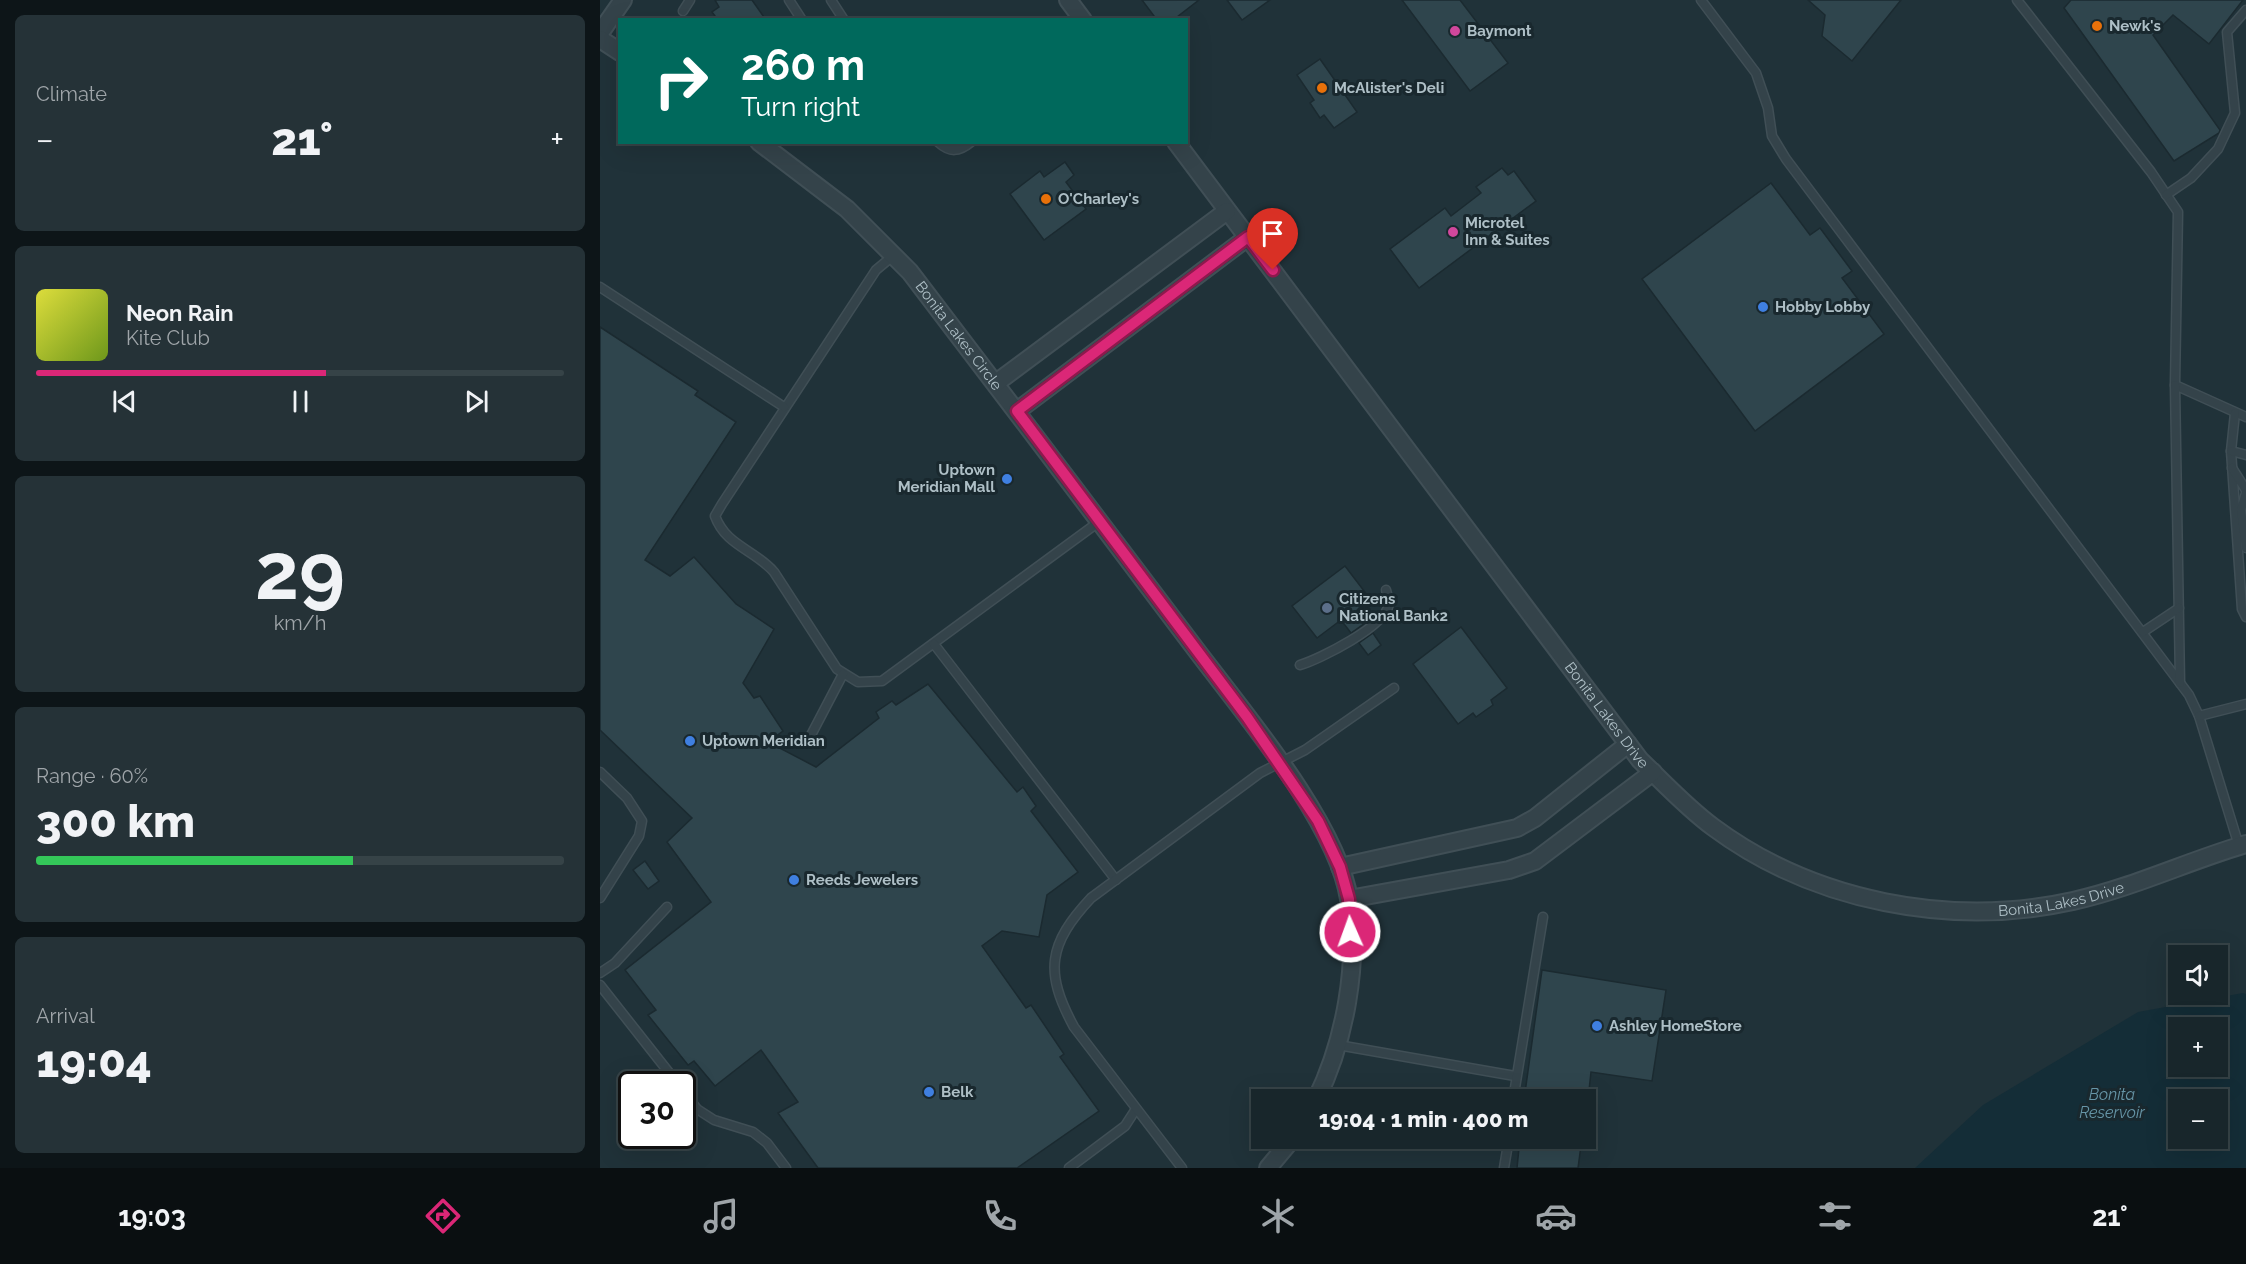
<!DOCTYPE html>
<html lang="en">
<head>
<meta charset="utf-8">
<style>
	:root { --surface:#18262b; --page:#253237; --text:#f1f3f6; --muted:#9fa5a9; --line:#364347; --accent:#db2777 }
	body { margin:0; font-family:Raleway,sans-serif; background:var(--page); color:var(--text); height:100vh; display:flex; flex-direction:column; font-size:22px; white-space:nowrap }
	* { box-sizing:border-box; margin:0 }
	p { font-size:20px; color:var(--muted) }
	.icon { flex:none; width:33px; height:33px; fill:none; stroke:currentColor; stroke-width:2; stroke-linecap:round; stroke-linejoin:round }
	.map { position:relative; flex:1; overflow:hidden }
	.details { display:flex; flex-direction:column; gap:15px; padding:15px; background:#0d1518; width:600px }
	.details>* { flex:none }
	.banner { position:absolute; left:18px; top:18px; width:570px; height:126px; border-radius:0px; box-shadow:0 6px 24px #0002,0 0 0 2px var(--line); background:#00695c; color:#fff; overflow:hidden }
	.tools { position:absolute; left:1568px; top:945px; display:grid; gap:12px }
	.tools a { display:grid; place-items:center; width:60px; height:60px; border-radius:0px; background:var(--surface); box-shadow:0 6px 24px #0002,0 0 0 2px var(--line); font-size:30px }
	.speed { position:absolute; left:18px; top:1071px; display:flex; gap:12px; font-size:30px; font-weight:700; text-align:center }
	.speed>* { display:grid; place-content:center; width:78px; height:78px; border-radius:50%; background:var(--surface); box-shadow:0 6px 24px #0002,0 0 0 2px var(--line); line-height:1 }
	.speed .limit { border:3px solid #111; border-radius:9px; background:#fff; color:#111 }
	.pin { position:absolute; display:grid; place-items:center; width:51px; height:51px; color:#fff; margin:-62px -26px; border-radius:50% 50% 50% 0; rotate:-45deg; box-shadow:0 0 6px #0007 }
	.pin .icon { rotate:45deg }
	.me { position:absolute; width:66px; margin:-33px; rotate:358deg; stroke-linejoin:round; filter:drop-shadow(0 0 4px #0008) }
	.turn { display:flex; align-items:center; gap:21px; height:126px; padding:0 24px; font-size:27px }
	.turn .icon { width:78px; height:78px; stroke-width:2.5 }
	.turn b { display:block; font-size:42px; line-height:51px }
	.big { font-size:45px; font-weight:800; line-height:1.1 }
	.details .widget { flex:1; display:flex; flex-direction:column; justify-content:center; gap:9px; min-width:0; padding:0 21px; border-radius:9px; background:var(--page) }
	.details .dial { align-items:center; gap:0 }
	.dial b { font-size:78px; line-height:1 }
	.song { display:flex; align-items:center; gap:18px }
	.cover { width:72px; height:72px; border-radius:9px; background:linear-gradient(135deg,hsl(60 70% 55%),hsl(80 70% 35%)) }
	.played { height:6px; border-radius:3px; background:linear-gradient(90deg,var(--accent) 55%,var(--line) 55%) }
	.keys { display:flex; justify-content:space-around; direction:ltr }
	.heat { display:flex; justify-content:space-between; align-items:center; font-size:33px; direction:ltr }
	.charge { height:9px; border-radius:4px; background:linear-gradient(90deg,#34c759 60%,var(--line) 0) }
	.trip { position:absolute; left:651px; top:1089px; width:345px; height:60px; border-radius:0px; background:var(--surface); box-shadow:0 6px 24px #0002,0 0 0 2px var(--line); font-weight:800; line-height:60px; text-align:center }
	.menu { display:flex; height:96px; justify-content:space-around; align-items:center; background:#0a0f11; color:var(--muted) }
	.menu .icon { width:42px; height:42px }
	.menu .selected { color:var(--accent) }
	.menu b { font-size:27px; color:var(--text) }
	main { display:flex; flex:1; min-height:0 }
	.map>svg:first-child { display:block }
	.water { fill:#142d37; fill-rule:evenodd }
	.building { fill:#2f454d; stroke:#1b2a30; stroke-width:1.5 }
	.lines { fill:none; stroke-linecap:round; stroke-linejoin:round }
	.lane-casing { stroke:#404f56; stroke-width:11 }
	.street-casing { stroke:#404f56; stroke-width:20 }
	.lane { stroke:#34434a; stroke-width:8 }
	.street { stroke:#34434a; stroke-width:16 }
	.route-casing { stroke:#8e194d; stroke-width:15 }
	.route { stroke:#db2777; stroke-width:10 }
	.food-dot { fill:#e8710a; stroke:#19282e; stroke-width:2 }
	.hotel-dot { fill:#d1479c; stroke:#19282e; stroke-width:2 }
	.shop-dot { fill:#3f7fe0; stroke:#19282e; stroke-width:2 }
	.service-dot { fill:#5c6f8a; stroke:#19282e; stroke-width:2 }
	.labels { text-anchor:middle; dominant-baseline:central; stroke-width:6; stroke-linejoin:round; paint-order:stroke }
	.poi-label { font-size:15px; font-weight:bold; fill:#aebfc6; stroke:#19282e; text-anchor:start }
	.street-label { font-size:15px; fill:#aebfc6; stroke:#19282e }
	.water-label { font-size:16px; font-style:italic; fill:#6695a7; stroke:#19282e }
</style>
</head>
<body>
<main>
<section class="details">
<div class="widget"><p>Climate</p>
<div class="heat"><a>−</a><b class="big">21°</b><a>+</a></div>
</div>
<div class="widget">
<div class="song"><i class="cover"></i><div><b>Neon Rain</b><p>Kite Club</p></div></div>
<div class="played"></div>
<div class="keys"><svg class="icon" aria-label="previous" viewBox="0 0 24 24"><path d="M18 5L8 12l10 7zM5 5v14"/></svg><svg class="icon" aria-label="pause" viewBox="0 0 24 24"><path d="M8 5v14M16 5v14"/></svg><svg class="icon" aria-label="next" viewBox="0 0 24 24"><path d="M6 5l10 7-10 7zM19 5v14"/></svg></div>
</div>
<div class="widget dial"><b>29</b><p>km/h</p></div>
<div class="widget"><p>Range · 60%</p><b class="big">300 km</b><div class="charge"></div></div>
<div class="widget"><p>Arrival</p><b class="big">19:04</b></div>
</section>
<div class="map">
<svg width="1646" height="1168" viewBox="0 0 1646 1168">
	<rect width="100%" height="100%" fill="#203239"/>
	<!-- water -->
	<path class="water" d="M1643,993L1646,994V1168H1315L1383,1105L1538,1012ZM1578,1028H1617V1066H1578ZM1578,1100H1617V1138H1578Z"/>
	<!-- building -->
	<g class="building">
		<polygon points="115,0 152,0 166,20 118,20 112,12 119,7"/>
		<polygon points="542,0 599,0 573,20 557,20"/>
		<polygon points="627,0 670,0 642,20"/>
		<polygon points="802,0 860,0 908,63 870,91"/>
		<polygon points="1208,0 1301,0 1252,61 1222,36 1225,15"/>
		<polygon points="1471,0 1643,0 1609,44 1573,15 1553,35 1620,130 1619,133 1574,161 1464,8"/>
		<polygon points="720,59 757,112 734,128 724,115 720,118 710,103 714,100 697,75"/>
		<polygon points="465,162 474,175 466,182 486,209 444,240 410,194 440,171 444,177"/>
		<polygon points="902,168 908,175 914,171 936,201 819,288 790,249 845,208 851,216 881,193 876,187"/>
		<polygon points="1171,183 1210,235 1220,228 1252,271 1242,278 1284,334 1155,431 1042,279"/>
		<polygon points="0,327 98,391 95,395 136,422 45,560 70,576 94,557 136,604 174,629 143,683 154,698 160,696 183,731 168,742 216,767 279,718 276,712 292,701 296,705 328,684 417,792 423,787 436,806 431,811 478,872 447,895 439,937 402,931 382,946 426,1008 431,1005 464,1054 460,1057 499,1111 417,1168 218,1168 178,1113 198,1102 161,1050 115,1086 94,1061 88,1065 48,1015 56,1010 25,970 111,902 67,842 92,818 0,730"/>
		<polygon points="745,566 771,600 756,611 765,623 751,633 741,620 717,638 692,606"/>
		<polygon points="861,627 907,688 891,700 893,705 876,717 873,713 858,724 813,664"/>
		<polygon points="773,633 781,645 768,655 759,643"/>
		<polygon points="45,861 59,881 48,889 33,870"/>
		<polygon points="942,970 1066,990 1052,1081 991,1072 988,1100 924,1100"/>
		<polygon points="920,1138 982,1138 978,1168 917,1168"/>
	</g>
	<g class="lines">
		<!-- lane casing -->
		<g class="lane-casing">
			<g id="lane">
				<polyline points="189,0 202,20"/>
				<polyline points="231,0 244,20"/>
				<polyline points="1101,0 1156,73 1168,108 1172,136 1186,159 1589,695 1599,716 1639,846"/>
				<polyline points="1417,0 1551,172 1578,212 1575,385 1646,417"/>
				<polyline points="83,11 90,0"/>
				<path d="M338,142C350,153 359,152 371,142"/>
				<polyline points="1566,195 1591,178 1618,149 1635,113 1627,32 1646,10"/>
				<path d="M294,255L276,270L122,504L115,516C126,546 154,549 174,572L237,669L258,682L282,681L500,521"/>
				<polyline points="0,287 184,407"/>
				<polyline points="1575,385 1580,683"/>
				<polyline points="1635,413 1631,451 1642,609 1646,617"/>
				<polyline points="1631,451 1646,455"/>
				<polyline points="1632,468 1646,490"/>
				<polyline points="1646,493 1641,510 1646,548"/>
				<polyline points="1543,632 1579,608"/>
				<polyline points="334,644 516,880"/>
				<path d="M700,665C720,659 786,626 789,604C789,600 787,594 786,590"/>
				<polyline points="1599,716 1646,704"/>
				<polyline points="210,737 243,674"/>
				<polyline points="0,772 27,798 42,821 39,836 0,898"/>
				<polyline points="0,973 15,963 67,907"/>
				<polyline points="0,985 78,1084"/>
				<polyline points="738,1045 915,1076"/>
				<polyline points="82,1090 97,1109 114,1120 153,1132 167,1143 186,1168"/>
				<polyline points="913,1100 943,917"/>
				<polyline points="469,1168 525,1126 536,1109"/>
				<path d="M582,1168L474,1027C444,972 448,944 491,898L660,773L705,750L794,688"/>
				<polyline points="904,1168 909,1138"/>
			</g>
		</g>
		<!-- street casing -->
		<g class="street-casing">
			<g id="street">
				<polyline points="468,0 483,20"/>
				<polyline points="0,33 23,0"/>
				<polyline points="0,39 20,52"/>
				<path id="s1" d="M159,142L247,209L310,272C405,397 500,521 594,647C642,711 737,822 749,899C759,965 745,1041 716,1100"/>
				<path id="s2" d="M576,142L1040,760C1063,782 1087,808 1113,827C1214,902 1351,928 1473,901C1532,888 1588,861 1646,844"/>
				<polyline points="396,383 627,211"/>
				<polyline points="417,411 648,237"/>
				<polyline points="740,867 917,828 935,818 1028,744"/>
				<polyline points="749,899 909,870 935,861 1053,772"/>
				<polyline points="668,1168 693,1138"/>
			</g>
		</g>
		<!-- lane -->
		<use href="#lane" class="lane"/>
		<!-- street -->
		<use href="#street" class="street"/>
	</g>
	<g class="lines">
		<!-- route casing -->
		<g class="route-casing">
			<polyline id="route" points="673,270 648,237 417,411 647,717 718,821 740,867 749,899 750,932"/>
		</g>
		<!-- route -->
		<use href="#route" class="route"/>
	</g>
	<!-- markers -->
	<g class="food-dot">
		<circle cx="1497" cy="26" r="6"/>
		<circle cx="722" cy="88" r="6"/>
		<circle cx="446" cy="199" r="6"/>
	</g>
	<g class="hotel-dot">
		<circle cx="855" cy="31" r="6"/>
		<circle cx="853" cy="232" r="6"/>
	</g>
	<g class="shop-dot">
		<circle cx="1163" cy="307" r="6"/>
		<circle cx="407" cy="479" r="6"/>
		<circle cx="90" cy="741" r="6"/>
		<circle cx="194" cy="880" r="6"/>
		<circle cx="997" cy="1026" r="6"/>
		<circle cx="329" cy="1092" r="6"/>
	</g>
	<circle class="service-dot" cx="727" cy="608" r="6"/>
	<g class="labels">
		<!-- poi labels -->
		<g class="poi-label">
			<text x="1509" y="26">Newk's</text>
			<text x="867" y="31">Baymont</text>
			<text x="734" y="88">McAlister's Deli</text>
			<text x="458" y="199">O'Charley's</text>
			<text x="865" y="223">Microtel<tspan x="865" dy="17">Inn &amp; Suites</tspan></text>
			<text x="1175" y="307">Hobby Lobby</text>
			<text x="395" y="470" text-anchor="end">Uptown<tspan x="395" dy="17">Meridian Mall</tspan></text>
			<text x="739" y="599">Citizens<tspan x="739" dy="17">National Bank2</tspan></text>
			<text x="102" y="741">Uptown Meridian</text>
			<text x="206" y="880">Reeds Jewelers</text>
			<text x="1009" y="1026">Ashley HomeStore</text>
			<text x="341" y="1092">Belk</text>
		</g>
		<!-- street labels -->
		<g class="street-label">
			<text stroke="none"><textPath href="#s1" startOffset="280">Bonita Lakes Circle</textPath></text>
			<text stroke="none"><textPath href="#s2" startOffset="717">Bonita Lakes Drive</textPath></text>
			<text stroke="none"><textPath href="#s2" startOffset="1239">Bonita Lakes Drive</textPath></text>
		</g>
		<!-- water labels -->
		<g class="water-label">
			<text x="1512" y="1094">Bonita<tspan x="1512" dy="18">Reservoir</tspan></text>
		</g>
	</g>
</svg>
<div class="tools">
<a><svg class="icon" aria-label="sound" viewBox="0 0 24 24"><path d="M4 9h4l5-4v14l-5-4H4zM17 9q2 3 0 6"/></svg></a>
<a>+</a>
<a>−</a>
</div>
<div class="speed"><div class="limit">30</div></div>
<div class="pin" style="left:673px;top:270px;background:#d93025"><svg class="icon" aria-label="arrive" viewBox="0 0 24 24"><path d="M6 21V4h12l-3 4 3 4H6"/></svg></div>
<svg class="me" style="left:750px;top:932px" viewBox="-20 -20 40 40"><circle r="17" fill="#db2777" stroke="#fff" stroke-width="3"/><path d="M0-11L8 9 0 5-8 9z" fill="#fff"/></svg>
<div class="trip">19:04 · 1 min · 400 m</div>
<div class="banner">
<div class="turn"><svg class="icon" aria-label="right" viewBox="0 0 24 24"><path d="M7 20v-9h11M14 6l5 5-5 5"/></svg><div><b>260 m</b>Turn right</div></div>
</div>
</div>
</main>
<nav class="menu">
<b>19:03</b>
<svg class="icon selected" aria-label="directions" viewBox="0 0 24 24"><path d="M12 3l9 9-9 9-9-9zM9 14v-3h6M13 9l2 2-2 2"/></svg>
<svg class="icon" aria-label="music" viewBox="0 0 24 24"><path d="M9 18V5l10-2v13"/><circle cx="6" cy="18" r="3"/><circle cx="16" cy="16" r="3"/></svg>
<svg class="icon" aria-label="phone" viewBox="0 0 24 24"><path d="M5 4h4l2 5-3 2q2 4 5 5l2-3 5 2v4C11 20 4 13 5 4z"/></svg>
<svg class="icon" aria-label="climate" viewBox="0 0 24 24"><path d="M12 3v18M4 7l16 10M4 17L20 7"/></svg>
<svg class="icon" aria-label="car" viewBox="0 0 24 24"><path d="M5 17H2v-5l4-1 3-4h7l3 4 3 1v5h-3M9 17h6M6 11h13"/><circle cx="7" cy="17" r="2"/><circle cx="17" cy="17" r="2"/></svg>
<svg class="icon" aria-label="filters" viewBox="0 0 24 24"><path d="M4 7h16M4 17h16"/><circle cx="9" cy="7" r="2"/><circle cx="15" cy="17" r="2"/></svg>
<b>21°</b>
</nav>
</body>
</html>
